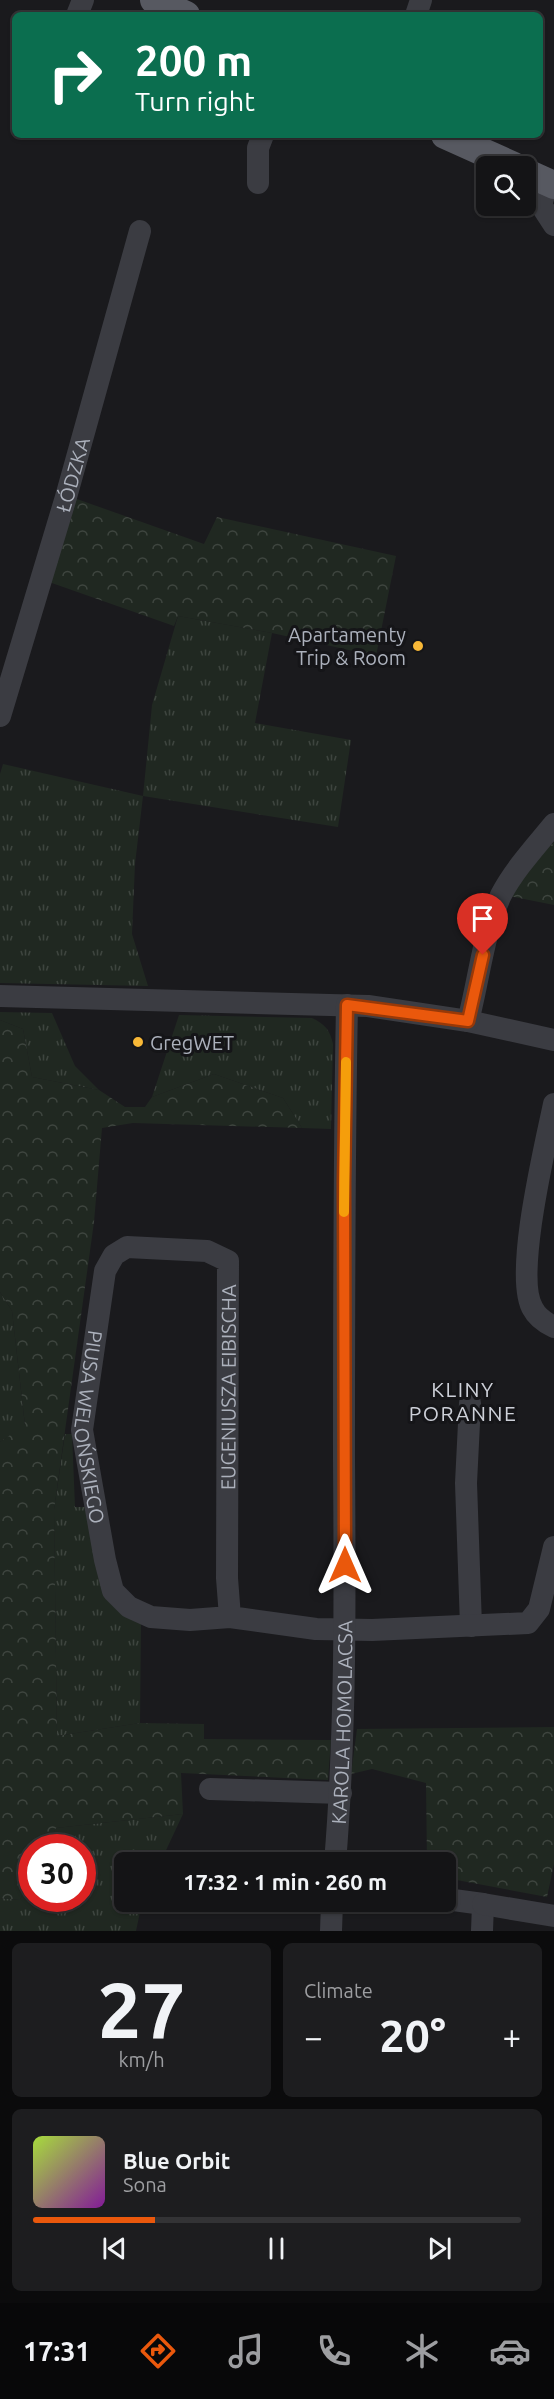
<!DOCTYPE html>
<html lang="en">
<head>
<meta charset="utf-8">
<style>
	:root { --surface:#141416; --page:#1d1d1f; --text:#f1f3f6; --muted:#9d9ea1; --line:#333335; --accent:#ea580c }
	body { margin:0; font-family:Ubuntu,sans-serif; background:var(--page); color:var(--text); height:100vh; display:flex; flex-direction:column; font-size:22px; white-space:nowrap }
	* { box-sizing:border-box; margin:0 }
	p { font-size:20px; color:var(--muted) }
	.icon { flex:none; width:33px; height:33px; fill:none; stroke:currentColor; stroke-width:2; stroke-linecap:round; stroke-linejoin:round }
	.map { position:relative; height:1931px; overflow:hidden }
	.drawer { display:flex; flex-direction:column; gap:12px; padding:12px; background:#0b0b0c; flex:1 }
	.drawer>* { flex:none }
	.guide { position:absolute; left:12px; top:12px; width:531px; height:126px; border-radius:9px; box-shadow:0 2px 4px #0004,0 0 0 2px var(--line); background:#0b6e4f; color:#fff; overflow:hidden }
	.controls { position:absolute; left:476px; top:156px; display:grid; gap:12px }
	.controls a { display:grid; place-items:center; width:60px; height:60px; border-radius:9px; background:var(--surface); box-shadow:0 2px 4px #0004,0 0 0 2px var(--line); font-size:30px }
	.speed { position:absolute; left:18px; top:1834px; display:flex; gap:12px; font-size:30px; font-weight:700; text-align:center }
	.speed>* { display:grid; place-content:center; width:78px; height:78px; border-radius:50%; background:var(--surface); box-shadow:0 2px 4px #0004,0 0 0 2px var(--line); line-height:1 }
	.speed .limit { border:9px solid #d22; background:#fff; color:#111 }
	.pin { position:absolute; display:grid; place-items:center; width:51px; height:51px; color:#fff; margin:-62px -26px; border-radius:50% 50% 50% 0; rotate:-45deg; box-shadow:0 0 6px #0007 }
	.pin .icon { rotate:45deg }
	.me { position:absolute; width:66px; margin:-33px; rotate:0deg; stroke-linejoin:round; filter:drop-shadow(0 0 4px #0008) }
	.turn { display:flex; align-items:center; gap:21px; height:126px; padding:0 24px; font-size:27px }
	.turn .icon { width:78px; height:78px; stroke-width:2.5 }
	.turn b { display:block; font-size:42px; line-height:51px }
	.big { font-size:45px; font-weight:700; line-height:1.1 }
	.drawer .tile { flex:1; display:flex; flex-direction:column; justify-content:center; gap:9px; min-width:0; padding:0 21px; border-radius:9px; background:var(--page) }
	.drawer .dial { align-items:center; gap:0 }
	.dial b { font-size:78px; line-height:1 }
	.song { display:flex; align-items:center; gap:18px }
	.cover { width:72px; height:72px; border-radius:9px; background:linear-gradient(135deg,hsl(80 70% 55%),hsl(290 70% 35%)) }
	.played { height:6px; border-radius:3px; background:linear-gradient(90deg,var(--accent) 25%,var(--line) 25%) }
	.keys { display:flex; justify-content:space-around; direction:ltr }
	.heat { display:flex; justify-content:space-between; align-items:center; font-size:33px; direction:ltr }
	.drawer .tiles { flex:1; display:grid; gap:12px; grid-template-columns:1fr 1fr }
	.tile:last-child { grid-column:span 2 }
	.trip { position:absolute; left:114px; top:1852px; width:342px; height:60px; border-radius:9px; background:var(--surface); box-shadow:0 2px 4px #0004,0 0 0 2px var(--line); font-weight:700; line-height:60px; text-align:center }
	.tabs { display:flex; height:96px; justify-content:space-around; align-items:center; background:#080809; color:var(--muted) }
	.tabs .icon { width:42px; height:42px }
	.tabs .active { color:var(--accent) }
	.tabs b { font-size:27px; color:var(--text) }
	.map>svg:first-child { display:block }
	.grass { fill:url(#grass-tufts) }
	.forest { fill:url(#forest-crowns) }
	.lines { fill:none; stroke-linecap:round; stroke-linejoin:round }
	.minor { stroke:#3b3c42; stroke-width:22 }
	.major { stroke:#575961; stroke-width:28 }
	.route-casing { stroke:#983908; stroke-width:15 }
	.route { stroke:#ea580c; stroke-width:10 }
	.slow { stroke:#f59e0b; stroke-width:10 }
	.poi-dot { fill:#f8b837; stroke:#151518; stroke-width:2 }
	.labels { text-anchor:middle; dominant-baseline:central; stroke-width:6; stroke-linejoin:round; paint-order:stroke }
	.street-label { font-size:20px; fill:#acb1bc; stroke:#151518 }
	.poi-label { font-size:20px; fill:#acb1bc; stroke:#151518; text-anchor:end }
	.neighbourhood-label { font-size:21px; letter-spacing:1.5px; fill:#cdd0d8; stroke:#151518 }
</style>
</head>
<body>
<div class="map">
<svg width="554" height="1931" viewBox="0 0 554 1931">
	<defs>
		<pattern id="grass-tufts" width="24" height="20" patternUnits="userSpaceOnUse" patternTransform="scale(1.5)"><rect width="24" height="20" fill="#202821"/><path d="M3 7l-1-3M5 7V3M7 7l1-3M15 17l-1-3M17 17v-4M19 17l1-3" fill="none" stroke="#3e453f"/></pattern>
		<pattern id="forest-crowns" width="20" height="18" patternUnits="userSpaceOnUse" patternTransform="scale(1.5)"><rect width="20" height="18" fill="#202821"/><path d="M2 6a3 3 0 1 1 6 0M12 15a3 3 0 1 1 6 0" fill="none" stroke="#3e453f"/></pattern>
	</defs>
	<rect width="100%" height="100%" fill="#1a1a1d"/>
	<!-- grass -->
	<g class="grass">
		<polygon points="178,616 272,633 255,723 351,740 338,827 143,796 135,864 132,934 148,986 0,983 0,774 3,764 143,796 152,705"/>
		<polygon points="0,1012 52,1013 75,1066 99,1090 32,1077 23,1029 0,1020"/>
		<path d="M179,1015L312,1018C325,1024 330,1030 333,1044L331,1129L302,1128L283,1098L214,1074L152,1097Z"/>
		<polygon points="0,1292 12,1311 25,1426 0,1442"/>
		<polygon points="65,1434 72,1434 75,1507 92,1507 94,1544 141,1623 140,1723 57,1736 54,1510"/>
		<polygon points="183,1814 160,1863 124,1863 124,1902 137,1902 141,1907 136,1931 0,1931 0,1898 20,1900 31,1877 32,1899 82,1899 82,1848 46,1848 56,1828"/>
	</g>
	<!-- forest -->
	<g class="forest">
		<polygon points="74,498 204,544 217,517 396,556 376,656 272,633 178,616 174,626 49,582"/>
		<polygon points="554,842 554,905 509,896 526,869"/>
		<polygon points="0,1020 23,1029 32,1077 99,1090 125,1107 145,1107 152,1097 214,1074 283,1098 302,1128 133,1123 102,1128 94,1222 54,1510 57,1736 140,1723 204,1724 204,1739 331,1740 328,1780 181,1773 183,1814 56,1828 46,1848 32,1848 31,1877 20,1900 0,1898 0,1442 25,1425 12,1311 0,1292"/>
		<polygon points="554,1727 554,1864 547,1897 446,1878 446,1863 427,1863 426,1783 372,1769 351,1774 357,1729"/>
	</g>
	<g class="lines">
		<!-- minor -->
		<g class="minor">
			<polyline points="77,15 83,0"/>
			<polyline points="416,15 421,0"/>
			<polyline points="548,182 541,205 554,225"/>
			<polyline points="258,183 258,148 263,135"/>
			<path id="s1" d="M0,716L66,497L140,231"/>
			<polyline points="0,996 368,1006 468,1021 554,1040"/>
			<path d="M468,1021C479,980 483,934 501,895C514,870 536,846 554,824"/>
			<path d="M554,1104C546,1143 513,1278 533,1309C537,1317 546,1323 554,1327"/>
			<polyline points="470,1403 466,1483 471,1626"/>
			<path id="s2" d="M230,1617L227,1578L228,1261L207,1251L127,1247L114,1255L105,1271L82,1430L105,1560L113,1591L129,1607L151,1617L190,1620L230,1617L316,1629L372,1630L528,1623L539,1609L554,1547"/>
			<polyline points="210,1789 341,1793"/>
			<path id="s3" d="M335,1863C346,1729 345,1594 344,1459C344,1307 344,1156 347,1005"/>
			<polyline points="446,1899 483,1904 482,1931"/>
			<polyline points="483,1904 554,1916"/>
			<polyline points="331,1931 332,1902"/>
		</g>
		<!-- major -->
		<g class="major">
			<polyline points="154,0 186,15"/>
			<polyline points="445,135 514,166"/>
			<polyline points="525,172 554,185"/>
		</g>
	</g>
	<g class="lines">
		<!-- route casing -->
		<g class="route-casing">
			<polyline id="route" points="345,1565 344,1182 347,1005 468,1021 483,955"/>
		</g>
		<!-- route -->
		<use href="#route" class="route"/>
		<!-- slow -->
		<polyline class="slow" points="344,1212 346,1062"/>
	</g>
	<!-- markers -->
	<g class="poi-dot">
		<circle cx="418" cy="646" r="6"/>
		<circle cx="138" cy="1042" r="6"/>
	</g>
	<g class="labels">
		<!-- street labels -->
		<g class="street-label">
			<text stroke="none"><textPath href="#s1" startOffset="252">ŁÓDZKA</textPath></text>
			<text stroke="none"><textPath href="#s2" startOffset="230">EUGENIUSZA EIBISCHA</textPath></text>
			<text stroke="none"><textPath href="#s2" startOffset="651">PIUSA WELOŃSKIEGO</textPath></text>
			<text stroke="none"><textPath href="#s3" startOffset="141">KAROLA HOMOLACSA</textPath></text>
		</g>
		<!-- poi labels -->
		<g class="poi-label">
			<text x="406" y="634">Apartamenty<tspan x="406" dy="23">Trip &amp; Room</tspan></text>
			<text x="150" y="1042" text-anchor="start">GregWET</text>
		</g>
		<!-- neighbourhood labels -->
		<g class="neighbourhood-label">
			<text x="463" y="1389">KLINY<tspan x="463" dy="24">PORANNE</tspan></text>
		</g>
	</g>
</svg>
<div class="controls">
<a><svg class="icon" aria-label="search" viewBox="0 0 24 24"><circle cx="10" cy="10" r="6"/><path d="M15 15l6 6"/></svg></a>
</div>
<div class="speed"><div class="limit">30</div></div>
<div class="pin" style="left:483px;top:955px;background:#d93025"><svg class="icon" aria-label="arrive" viewBox="0 0 24 24"><path d="M6 21V4h12l-3 4 3 4H6"/></svg></div>
<svg class="me" style="left:345px;top:1565px" viewBox="-20 -20 40 40"><path d="M0-17L14 15 0 8-14 15z" fill="#ea580c" stroke="#fff" stroke-width="4"/></svg>
<div class="trip">17:32 · 1 min · 260 m</div>
<div class="guide">
<div class="turn"><svg class="icon" aria-label="right" viewBox="0 0 24 24"><path d="M7 20v-9h11M14 6l5 5-5 5"/></svg><div><b>200 m</b>Turn right</div></div>
</div>
</div>
<section class="drawer">
<div class="tiles">
<div class="tile dial"><b>27</b><p>km/h</p></div>
<div class="tile"><p>Climate</p>
<div class="heat"><a>−</a><b class="big">20°</b><a>+</a></div>
</div>
<div class="tile">
<div class="song"><i class="cover"></i><div><b>Blue Orbit</b><p>Sona</p></div></div>
<div class="played"></div>
<div class="keys"><svg class="icon" aria-label="previous" viewBox="0 0 24 24"><path d="M18 5L8 12l10 7zM5 5v14"/></svg><svg class="icon" aria-label="pause" viewBox="0 0 24 24"><path d="M8 5v14M16 5v14"/></svg><svg class="icon" aria-label="next" viewBox="0 0 24 24"><path d="M6 5l10 7-10 7zM19 5v14"/></svg></div>
</div>
</div>
</section>
<nav class="tabs">
<b>17:31</b>
<svg class="icon active" aria-label="directions" viewBox="0 0 24 24"><path d="M12 3l9 9-9 9-9-9zM9 14v-3h6M13 9l2 2-2 2"/></svg>
<svg class="icon" aria-label="music" viewBox="0 0 24 24"><path d="M9 18V5l10-2v13"/><circle cx="6" cy="18" r="3"/><circle cx="16" cy="16" r="3"/></svg>
<svg class="icon" aria-label="phone" viewBox="0 0 24 24"><path d="M5 4h4l2 5-3 2q2 4 5 5l2-3 5 2v4C11 20 4 13 5 4z"/></svg>
<svg class="icon" aria-label="climate" viewBox="0 0 24 24"><path d="M12 3v18M4 7l16 10M4 17L20 7"/></svg>
<svg class="icon" aria-label="car" viewBox="0 0 24 24"><path d="M5 17H2v-5l4-1 3-4h7l3 4 3 1v5h-3M9 17h6M6 11h13"/><circle cx="7" cy="17" r="2"/><circle cx="17" cy="17" r="2"/></svg>
</nav>
</body>
</html>
